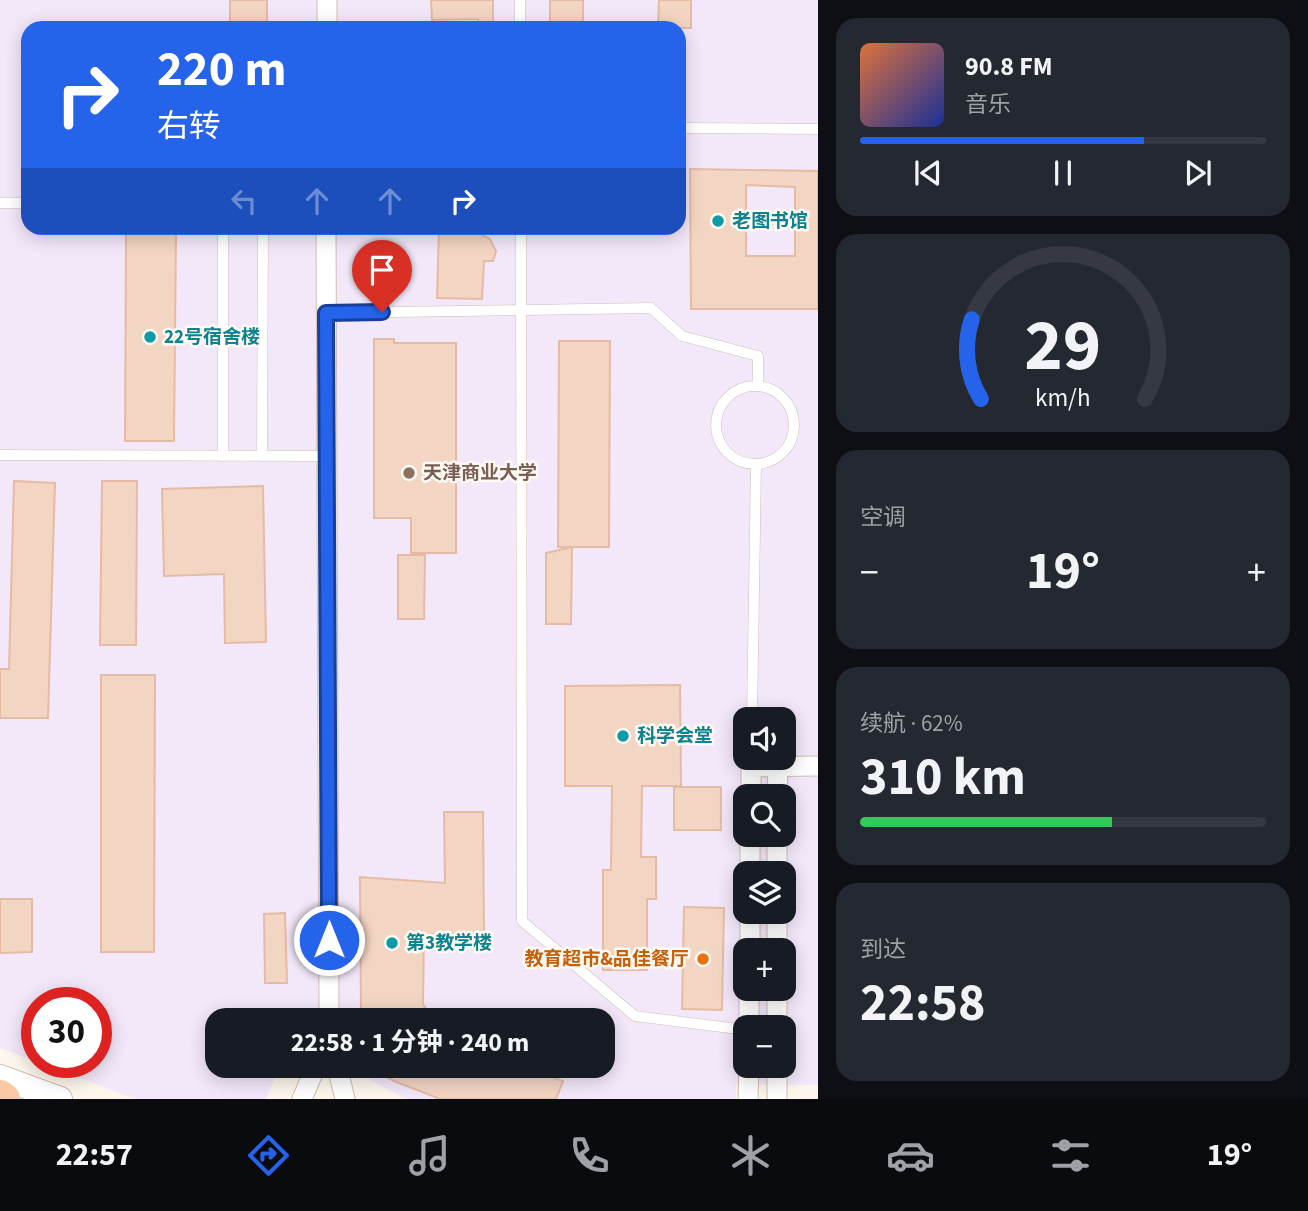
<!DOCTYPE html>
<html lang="zh">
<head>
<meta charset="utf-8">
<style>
	:root { --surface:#171b24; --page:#242831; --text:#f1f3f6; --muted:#9ea1a6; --line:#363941; --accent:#2563eb }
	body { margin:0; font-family:"Source Sans 3","Noto Sans SC",sans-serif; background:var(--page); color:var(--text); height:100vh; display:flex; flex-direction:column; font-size:26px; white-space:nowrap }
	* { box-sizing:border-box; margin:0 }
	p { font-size:23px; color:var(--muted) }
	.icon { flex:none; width:38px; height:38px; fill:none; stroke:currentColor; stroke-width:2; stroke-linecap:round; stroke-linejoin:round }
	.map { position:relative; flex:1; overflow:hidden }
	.drawer { display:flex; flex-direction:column; gap:18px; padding:18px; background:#0d0f14; width:490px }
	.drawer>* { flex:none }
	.banner { position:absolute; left:21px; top:21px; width:665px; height:214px; border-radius:21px; box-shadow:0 4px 18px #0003; background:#2563eb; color:#fff; overflow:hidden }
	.tools { position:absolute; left:733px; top:707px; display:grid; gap:14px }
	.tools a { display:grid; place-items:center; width:63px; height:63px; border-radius:14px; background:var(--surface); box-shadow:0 4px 18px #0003; font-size:35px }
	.speed { position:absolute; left:21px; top:987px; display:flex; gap:14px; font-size:35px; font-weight:700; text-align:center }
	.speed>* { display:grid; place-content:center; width:91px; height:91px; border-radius:50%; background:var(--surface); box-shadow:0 4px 18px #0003; line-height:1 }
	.speed .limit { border:10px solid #d22; background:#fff; color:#111 }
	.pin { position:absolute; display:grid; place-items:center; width:60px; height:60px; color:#fff; margin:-72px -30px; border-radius:50% 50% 50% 0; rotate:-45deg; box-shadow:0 0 7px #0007 }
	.pin .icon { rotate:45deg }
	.me { position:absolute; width:77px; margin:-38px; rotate:0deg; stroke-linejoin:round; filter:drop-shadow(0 0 5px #0008) }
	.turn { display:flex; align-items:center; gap:24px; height:147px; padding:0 21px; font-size:32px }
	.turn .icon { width:91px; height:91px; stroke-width:2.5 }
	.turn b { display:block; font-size:49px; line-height:60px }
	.lanes { display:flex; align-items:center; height:66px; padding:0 21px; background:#0003; justify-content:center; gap:35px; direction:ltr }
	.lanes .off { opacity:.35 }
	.big { font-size:52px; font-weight:700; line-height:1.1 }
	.drawer .widget { flex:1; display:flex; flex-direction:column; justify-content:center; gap:10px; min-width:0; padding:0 24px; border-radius:21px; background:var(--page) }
	.drawer .dial { align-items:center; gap:0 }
	.dial svg { height:182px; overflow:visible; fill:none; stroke:var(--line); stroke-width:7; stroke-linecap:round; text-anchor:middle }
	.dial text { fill:var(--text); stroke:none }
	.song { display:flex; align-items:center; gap:21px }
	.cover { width:84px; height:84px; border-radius:10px; background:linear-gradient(135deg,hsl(20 70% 55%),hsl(230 70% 35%)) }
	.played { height:7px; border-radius:4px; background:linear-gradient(90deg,var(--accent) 70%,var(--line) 70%) }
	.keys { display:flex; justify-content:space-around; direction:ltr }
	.heat { display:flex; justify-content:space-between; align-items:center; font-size:38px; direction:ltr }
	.charge { height:10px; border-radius:5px; background:linear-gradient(90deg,#34c759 62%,var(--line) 0) }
	.trip { position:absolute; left:205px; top:1008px; width:410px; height:70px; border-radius:21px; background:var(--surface); box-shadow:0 4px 18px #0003; font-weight:700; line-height:70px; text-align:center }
	.tab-bar { display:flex; height:112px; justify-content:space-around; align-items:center; background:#090b0e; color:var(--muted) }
	.tab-bar .icon { width:49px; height:49px }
	.tab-bar .on { color:var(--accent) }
	.tab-bar b { font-size:32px; color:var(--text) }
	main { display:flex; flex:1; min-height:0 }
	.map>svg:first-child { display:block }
	.education { fill:#f3e8fa; fill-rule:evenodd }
	.building { fill:#f3d5c3; stroke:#e6bba3; stroke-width:2; fill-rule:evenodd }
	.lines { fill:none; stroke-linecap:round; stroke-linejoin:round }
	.service-casing { stroke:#d1beb0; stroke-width:11 }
	.minor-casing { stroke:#d1beb0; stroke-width:21 }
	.tertiary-casing { stroke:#d1beb0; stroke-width:26 }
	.trunk-casing { stroke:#dad1cd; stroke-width:33 }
	.service { stroke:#fff; stroke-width:10 }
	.minor { stroke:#fff; stroke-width:19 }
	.tertiary { stroke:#fff; stroke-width:24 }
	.trunk { stroke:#f9c8a4; stroke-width:32 }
	.route-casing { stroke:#184099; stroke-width:18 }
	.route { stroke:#2563eb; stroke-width:12 }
	.culture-dot { fill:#0f9aa8; stroke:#fffaf3; stroke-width:2.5 }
	.education-dot { fill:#8d6e63; stroke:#fffaf3; stroke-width:2.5 }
	.food-dot { fill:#e8710a; stroke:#fffaf3; stroke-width:2.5 }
	.labels { text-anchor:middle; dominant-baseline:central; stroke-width:5; stroke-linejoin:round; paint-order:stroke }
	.culture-label { font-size:19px; font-weight:bold; fill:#0d838f; stroke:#fffaf3; text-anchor:start }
	.education-label { font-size:19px; font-weight:bold; fill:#785e54; stroke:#fffaf3; text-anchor:start }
	.food-label { font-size:19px; font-weight:bold; fill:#c56008; stroke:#fffaf3; text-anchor:end }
</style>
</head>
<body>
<main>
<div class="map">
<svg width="818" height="1099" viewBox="0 0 818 1099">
	<rect width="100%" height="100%" fill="#fdf6ec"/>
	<!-- education -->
	<path class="education" d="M0,0H818V1085H736V1099H406L372,1081L354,1066H602V1020H217V1066H285L276,1075L266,1099H135L38,1062H96V1003H37V1062L0,1048ZM28,28H679V228H28ZM746,719H784V758H746ZM746,796H784V835H746ZM746,873H784V912H746ZM746,950H784V989H746ZM746,1027H784V1066H746Z"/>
	<!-- building -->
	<g class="building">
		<rect x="230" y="0" width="37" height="28"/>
		<polygon points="431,0 493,0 493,28 478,28 478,19 432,20"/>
		<rect x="550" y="0" width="33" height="28"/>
		<polygon points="659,0 691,0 691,28 658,28"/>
		<path d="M690,169L818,171V309H691ZM746,185L795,187V256H746Z"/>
		<polygon points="439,228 480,228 480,234 490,239 496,251 493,261 484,261 482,299 437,298"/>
		<polygon points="126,234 176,234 174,441 125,441"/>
		<polygon points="374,339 394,339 394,343 456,343 456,553 411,553 411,518 374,518"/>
		<polygon points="559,341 610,341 609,547 558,547"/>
		<polygon points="14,481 55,483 48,718 0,718 0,669 9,669"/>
		<polygon points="102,481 137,481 136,645 100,645"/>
		<polygon points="263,486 266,642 225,643 224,574 164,576 162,489"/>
		<polygon points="572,547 571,624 546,624 546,553"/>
		<polygon points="398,555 425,555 424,619 398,619"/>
		<polygon points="101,675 155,675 154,952 101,952"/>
		<polygon points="680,685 681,786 642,786 641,857 656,857 656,899 647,899 647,970 603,970 603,870 611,870 612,786 565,786 565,686"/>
		<rect x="674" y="787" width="47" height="43"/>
		<polygon points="444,812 483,812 484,934 424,934 423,1004 433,1020 361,1020 360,877 445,883"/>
		<polygon points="0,899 32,899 32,952 0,953"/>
		<polygon points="684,907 724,908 722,1010 682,1009"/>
		<polygon points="285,913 287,983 265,983 264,914"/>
		<polygon points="365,1066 522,1066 563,1081 556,1099 440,1099 394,1081"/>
	</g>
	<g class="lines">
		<!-- service casing -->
		<g class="service-casing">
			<g id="service">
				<polyline points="520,0 520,28"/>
				<polyline points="679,128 818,129"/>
				<polyline points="0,203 28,203"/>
				<polyline points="521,228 522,921 635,1016 746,1030"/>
				<polyline points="326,313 651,308 682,336 758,356 758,386"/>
				<circle cx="755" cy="425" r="39"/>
				<polyline points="0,455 326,456"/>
				<polyline points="223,456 223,228"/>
				<polyline points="262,456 263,228"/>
				<polyline points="752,719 756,464"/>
			</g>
		</g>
		<!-- minor casing -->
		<g class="minor-casing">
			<g id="minor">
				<polyline points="327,28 327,0"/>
				<polyline points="326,228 329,1020"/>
				<polyline points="751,796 751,767 818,766"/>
				<polyline points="777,796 778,766"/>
				<polyline points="750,873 750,835"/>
				<polyline points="777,873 777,835"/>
				<polyline points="750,950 750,912"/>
				<polyline points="777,950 777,912"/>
				<polyline points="749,1027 749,989"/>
				<polyline points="777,1027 777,989"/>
				<polyline points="337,1066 345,1099"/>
				<polyline points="302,1099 316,1066"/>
				<polyline points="748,1099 749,1066"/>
				<polyline points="777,1099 777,1066"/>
			</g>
		</g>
		<!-- tertiary casing -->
		<g class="tertiary-casing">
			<polyline id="tertiary" points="0,1077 60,1099"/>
		</g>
		<!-- trunk casing -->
		<g class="trunk-casing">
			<polyline id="trunk" points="0,1096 4,1099"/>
		</g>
		<!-- service -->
		<use href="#service" class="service"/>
		<!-- minor -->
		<use href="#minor" class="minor"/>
		<!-- tertiary -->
		<use href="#tertiary" class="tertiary"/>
		<!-- trunk -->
		<use href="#trunk" class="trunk"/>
	</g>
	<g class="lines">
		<!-- route casing -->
		<g class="route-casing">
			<polyline id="route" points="329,940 326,313 382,312"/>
		</g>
		<!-- route -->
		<use href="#route" class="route"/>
	</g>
	<!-- markers -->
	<g class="culture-dot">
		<circle cx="718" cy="221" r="7"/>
		<circle cx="150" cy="337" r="7"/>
		<circle cx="623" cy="736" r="7"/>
		<circle cx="392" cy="943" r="7"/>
	</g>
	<circle class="education-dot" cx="409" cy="473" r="7"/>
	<circle class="food-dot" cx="703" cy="959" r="7"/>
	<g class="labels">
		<!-- culture labels -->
		<g class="culture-label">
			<text x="732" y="221">老图书馆</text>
			<text x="164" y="337">22号宿舍楼</text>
			<text x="637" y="736">科学会堂</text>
			<text x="406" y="943">第3教学楼</text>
		</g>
		<!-- education labels -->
		<g class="education-label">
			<text x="423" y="473">天津商业大学</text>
		</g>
		<!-- food labels -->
		<g class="food-label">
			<text x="689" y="959">教育超市&amp;品佳餐厅</text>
		</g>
	</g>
</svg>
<div class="tools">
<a><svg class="icon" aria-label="sound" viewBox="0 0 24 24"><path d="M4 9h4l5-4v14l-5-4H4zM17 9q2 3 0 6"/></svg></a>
<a><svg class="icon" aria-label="search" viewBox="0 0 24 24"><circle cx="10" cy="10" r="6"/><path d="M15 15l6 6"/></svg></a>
<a><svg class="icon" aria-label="layers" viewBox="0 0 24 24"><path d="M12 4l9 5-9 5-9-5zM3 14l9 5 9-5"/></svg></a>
<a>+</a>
<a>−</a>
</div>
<div class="speed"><div class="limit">30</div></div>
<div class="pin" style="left:382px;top:312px;background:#d93025"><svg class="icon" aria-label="arrive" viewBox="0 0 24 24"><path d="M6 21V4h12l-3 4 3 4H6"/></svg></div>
<svg class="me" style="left:329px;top:940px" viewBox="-20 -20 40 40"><circle r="17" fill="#2563eb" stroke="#fff" stroke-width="3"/><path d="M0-11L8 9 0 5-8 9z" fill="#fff"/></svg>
<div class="trip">22:58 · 1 分钟 · 240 m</div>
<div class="banner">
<div class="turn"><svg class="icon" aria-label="right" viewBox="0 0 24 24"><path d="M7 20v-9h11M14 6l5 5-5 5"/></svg><div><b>220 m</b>右转</div></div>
<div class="lanes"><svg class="icon off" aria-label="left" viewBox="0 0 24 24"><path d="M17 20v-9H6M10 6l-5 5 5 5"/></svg><svg class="icon off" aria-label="ahead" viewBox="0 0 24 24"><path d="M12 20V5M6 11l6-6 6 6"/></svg><svg class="icon off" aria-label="ahead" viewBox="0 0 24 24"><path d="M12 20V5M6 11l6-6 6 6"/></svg><svg class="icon" aria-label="right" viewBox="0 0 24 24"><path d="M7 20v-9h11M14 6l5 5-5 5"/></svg></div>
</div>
</div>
<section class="drawer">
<div class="widget">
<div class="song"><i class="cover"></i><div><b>90.8 FM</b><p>音乐</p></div></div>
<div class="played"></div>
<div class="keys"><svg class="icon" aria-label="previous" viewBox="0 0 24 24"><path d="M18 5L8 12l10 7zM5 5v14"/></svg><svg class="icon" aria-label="pause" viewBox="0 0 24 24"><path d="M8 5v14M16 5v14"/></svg><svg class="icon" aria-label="next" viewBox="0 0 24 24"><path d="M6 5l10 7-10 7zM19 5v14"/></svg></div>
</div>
<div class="widget dial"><svg viewBox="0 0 100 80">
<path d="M14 69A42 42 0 1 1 86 69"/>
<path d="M14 69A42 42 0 0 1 10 34" stroke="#2563eb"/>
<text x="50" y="56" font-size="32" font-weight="700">29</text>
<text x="50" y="72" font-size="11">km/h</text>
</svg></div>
<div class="widget"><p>空调</p>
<div class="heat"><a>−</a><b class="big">19°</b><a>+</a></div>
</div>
<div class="widget"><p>续航 · 62%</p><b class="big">310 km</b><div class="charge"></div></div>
<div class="widget"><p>到达</p><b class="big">22:58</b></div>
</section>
</main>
<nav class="tab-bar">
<b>22:57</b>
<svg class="icon on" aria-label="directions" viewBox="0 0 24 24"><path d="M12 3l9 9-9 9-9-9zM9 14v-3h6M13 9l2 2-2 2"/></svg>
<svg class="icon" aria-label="music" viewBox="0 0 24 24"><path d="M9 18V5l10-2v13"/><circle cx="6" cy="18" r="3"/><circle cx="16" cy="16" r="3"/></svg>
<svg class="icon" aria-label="phone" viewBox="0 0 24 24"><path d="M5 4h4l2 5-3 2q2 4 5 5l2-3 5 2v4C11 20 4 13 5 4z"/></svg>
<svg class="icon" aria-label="climate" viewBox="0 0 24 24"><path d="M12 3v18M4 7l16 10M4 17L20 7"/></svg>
<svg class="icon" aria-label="car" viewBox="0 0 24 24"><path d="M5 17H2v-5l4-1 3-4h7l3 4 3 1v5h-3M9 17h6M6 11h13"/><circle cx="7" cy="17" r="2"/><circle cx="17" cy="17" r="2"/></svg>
<svg class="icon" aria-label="filters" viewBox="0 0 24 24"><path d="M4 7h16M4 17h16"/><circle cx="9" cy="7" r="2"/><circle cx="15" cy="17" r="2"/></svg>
<b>19°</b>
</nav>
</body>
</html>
